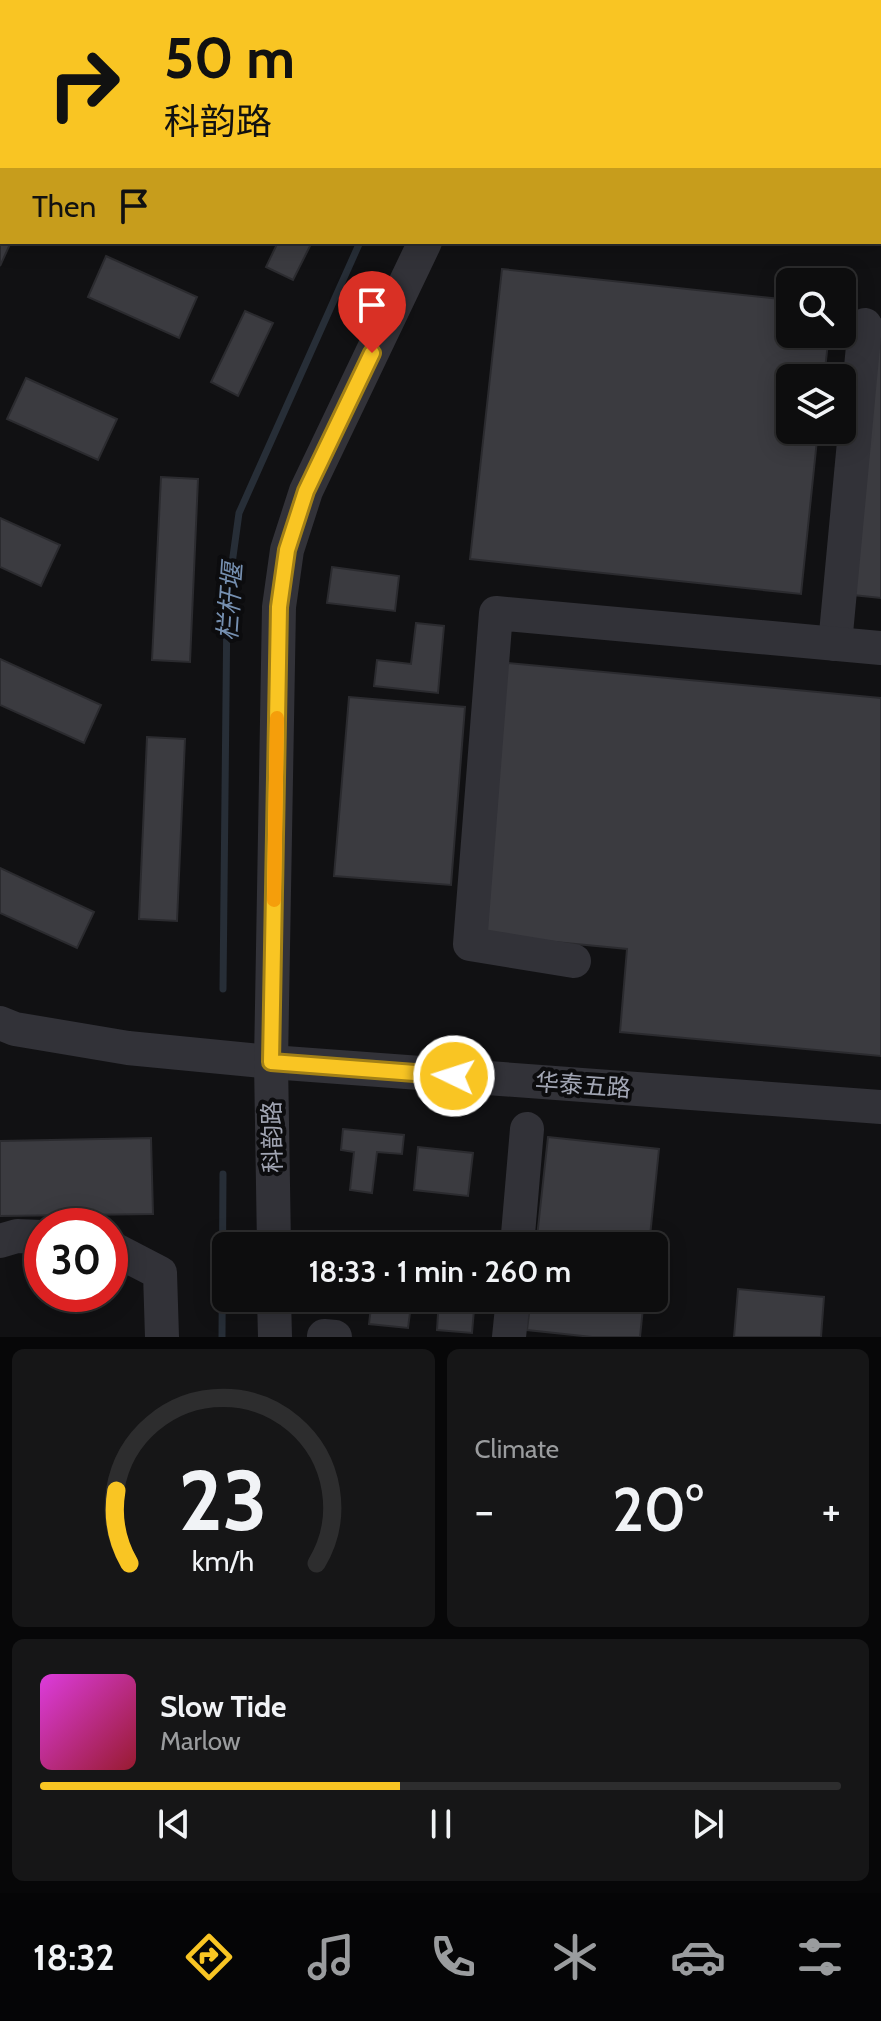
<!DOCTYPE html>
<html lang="en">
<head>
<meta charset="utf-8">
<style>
	:root { --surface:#0d0d0e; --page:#161617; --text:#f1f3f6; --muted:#9a9c9e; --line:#2d2d2e; --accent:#f9c523 }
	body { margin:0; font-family:Cabin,"Noto Sans SC",sans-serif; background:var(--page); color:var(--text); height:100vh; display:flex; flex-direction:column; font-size:30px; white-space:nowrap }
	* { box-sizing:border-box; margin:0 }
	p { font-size:26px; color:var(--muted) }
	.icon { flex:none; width:44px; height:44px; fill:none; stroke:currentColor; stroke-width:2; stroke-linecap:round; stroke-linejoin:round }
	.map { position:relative; height:1337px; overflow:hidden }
	.side { display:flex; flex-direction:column; gap:12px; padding:12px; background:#070708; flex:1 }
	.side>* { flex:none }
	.banner { position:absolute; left:0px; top:0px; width:882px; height:244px; box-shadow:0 4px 20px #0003,0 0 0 2px var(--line); background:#f9c523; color:#111; overflow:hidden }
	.buttons { position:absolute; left:776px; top:268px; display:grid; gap:16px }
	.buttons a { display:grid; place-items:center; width:80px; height:80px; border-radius:12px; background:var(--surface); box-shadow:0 4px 20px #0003,0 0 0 2px var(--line); font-size:40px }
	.speed { position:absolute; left:24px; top:1208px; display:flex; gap:16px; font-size:40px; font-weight:700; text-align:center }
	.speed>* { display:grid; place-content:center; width:104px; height:104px; border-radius:50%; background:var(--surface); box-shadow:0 4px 20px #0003,0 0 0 2px var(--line); line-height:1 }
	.speed .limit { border:12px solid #d22; background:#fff; color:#111 }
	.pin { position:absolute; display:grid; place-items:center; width:68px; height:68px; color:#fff; margin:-82px -34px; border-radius:50% 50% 50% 0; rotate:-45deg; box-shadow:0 0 8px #0007 }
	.pin .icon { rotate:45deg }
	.me { position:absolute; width:88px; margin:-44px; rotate:274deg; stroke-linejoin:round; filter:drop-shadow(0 0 6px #0008) }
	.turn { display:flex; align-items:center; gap:28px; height:168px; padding:0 32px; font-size:36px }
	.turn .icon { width:104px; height:104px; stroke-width:2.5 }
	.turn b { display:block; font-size:56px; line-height:68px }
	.then { display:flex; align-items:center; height:76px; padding:0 32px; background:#0003; gap:16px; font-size:30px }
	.big { font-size:60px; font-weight:600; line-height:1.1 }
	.side .card { flex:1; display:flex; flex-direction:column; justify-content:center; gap:12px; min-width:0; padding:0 28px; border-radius:12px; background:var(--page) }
	.side .dial { align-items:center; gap:0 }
	.dial svg { height:208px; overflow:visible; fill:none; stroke:var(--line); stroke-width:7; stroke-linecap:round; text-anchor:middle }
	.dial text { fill:var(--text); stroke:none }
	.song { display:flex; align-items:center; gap:24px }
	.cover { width:96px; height:96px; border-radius:12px; background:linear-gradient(135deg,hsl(300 70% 55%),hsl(350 70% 35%)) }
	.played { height:8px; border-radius:4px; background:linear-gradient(90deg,var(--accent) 45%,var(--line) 45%) }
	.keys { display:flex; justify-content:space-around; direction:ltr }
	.heat { display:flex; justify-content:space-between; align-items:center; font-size:44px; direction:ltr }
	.side .tiles { flex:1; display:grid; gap:12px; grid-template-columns:1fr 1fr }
	.card:last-child { grid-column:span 2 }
	.trip { position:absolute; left:212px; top:1232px; width:456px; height:80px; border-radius:12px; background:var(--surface); box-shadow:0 4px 20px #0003,0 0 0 2px var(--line); font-weight:600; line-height:80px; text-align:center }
	.tab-bar { display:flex; height:128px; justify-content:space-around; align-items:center; background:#050506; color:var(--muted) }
	.tab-bar .icon { width:56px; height:56px }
	.tab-bar .current { color:var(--accent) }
	.tab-bar b { font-size:36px; color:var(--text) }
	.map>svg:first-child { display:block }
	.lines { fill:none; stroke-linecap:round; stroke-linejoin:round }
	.stream { stroke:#272e37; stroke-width:7 }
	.building { fill:#3b3b40; stroke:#2b2b2f; stroke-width:2 }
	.minor { stroke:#323238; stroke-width:34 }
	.route-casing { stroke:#a28017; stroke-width:20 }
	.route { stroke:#f9c523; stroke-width:14 }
	.slow { stroke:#f59e0b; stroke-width:14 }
	.labels { text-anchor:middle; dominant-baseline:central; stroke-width:8; stroke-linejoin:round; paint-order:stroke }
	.street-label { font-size:24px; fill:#a2a6b4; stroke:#0c0c0e }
	.water-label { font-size:26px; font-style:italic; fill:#7690b1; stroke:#0c0c0e }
</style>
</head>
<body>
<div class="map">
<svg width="881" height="1337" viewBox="0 0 881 1337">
	<rect width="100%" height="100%" fill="#111113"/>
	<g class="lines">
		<!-- stream -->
		<g class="stream">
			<polyline points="458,2 459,0"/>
			<polyline points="223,989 227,600 239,513 360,242"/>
			<polyline points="222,1337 223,1174"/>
		</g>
	</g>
	<!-- building -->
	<g class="building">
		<polygon points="66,0 130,0 65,2"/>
		<polygon points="0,55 2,57 2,118 0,116"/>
		<polygon points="0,206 2,242 11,242 0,266"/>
		<polygon points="278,242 312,242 293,280 266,267"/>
		<polygon points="106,256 197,297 179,338 88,297"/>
		<polygon points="502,269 790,300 790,334 829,334 824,378 790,378 790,430 818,430 801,594 470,559"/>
		<polygon points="245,311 273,323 238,396 211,382"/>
		<polygon points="881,318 881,598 853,595"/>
		<polygon points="26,378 117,419 98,460 7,419"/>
		<polygon points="161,477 198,479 190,662 152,660"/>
		<polygon points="0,518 60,545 41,586 0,567"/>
		<polygon points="332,567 399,576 395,611 327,603"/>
		<polygon points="416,623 444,626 438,693 374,686 377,660 411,664"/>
		<polygon points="0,659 101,705 84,743 0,705"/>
		<polygon points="507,663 881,698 881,1056 620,1032 627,949 481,935"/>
		<polygon points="349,697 465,707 451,885 334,876"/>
		<polygon points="147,737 185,739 177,921 139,919"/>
		<polygon points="0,868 94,912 77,948 0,913"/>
		<polygon points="343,1129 404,1135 402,1154 377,1152 372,1193 350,1190 354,1152 341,1150"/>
		<polygon points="548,1137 659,1149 649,1246 536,1246"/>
		<polygon points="151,1138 153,1214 0,1216 0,1141"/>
		<polygon points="418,1147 473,1153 468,1196 414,1190"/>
		<polygon points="380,1238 433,1244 432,1246 379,1246"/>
		<polygon points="444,1241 480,1244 479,1246 444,1246"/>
		<polygon points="738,1289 824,1297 821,1337 734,1337"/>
		<polygon points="308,1298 336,1298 335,1312 307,1309"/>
		<polygon points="372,1298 412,1298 408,1328 369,1324"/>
		<polygon points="439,1298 475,1298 472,1333 437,1330"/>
		<polygon points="531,1298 644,1298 640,1337 592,1337 527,1330"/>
	</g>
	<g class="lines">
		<!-- minor -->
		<g class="minor">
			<polyline points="346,0 349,2"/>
			<polyline points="515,2 515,0"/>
			<polyline points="835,644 865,325"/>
			<polyline points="574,961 470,944 496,613 881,648"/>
			<polyline points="0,1023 15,1029 128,1048 271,1062 881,1107"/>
			<polyline points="0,1241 17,1236 42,1237"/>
			<polyline points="274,1246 271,1062 279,607 287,550 306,491 425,242"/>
			<polyline points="517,1246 527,1129"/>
			<polyline points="110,1247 160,1273 162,1337"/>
			<polyline points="274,1298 275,1337"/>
			<polyline points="324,1336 335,1337"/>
			<polyline points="509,1337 513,1298"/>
		</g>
	</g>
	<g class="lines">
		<!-- route casing -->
		<g class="route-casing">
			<polyline id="route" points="372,353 306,491 287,550 279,607 271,1062 454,1076"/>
		</g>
		<!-- route -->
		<use href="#route" class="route"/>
		<!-- slow -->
		<polyline class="slow" points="274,900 277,718"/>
	</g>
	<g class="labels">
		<!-- street labels -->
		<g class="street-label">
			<text transform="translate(583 1085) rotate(4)">华泰五路</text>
			<text transform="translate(272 1137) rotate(-91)">科韵路</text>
		</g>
		<!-- water labels -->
		<g class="water-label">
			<text transform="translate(230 602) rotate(-86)">栏杆堰</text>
		</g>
	</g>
</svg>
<div class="buttons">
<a><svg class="icon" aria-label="search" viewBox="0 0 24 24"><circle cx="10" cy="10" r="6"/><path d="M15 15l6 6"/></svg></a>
<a><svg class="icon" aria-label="layers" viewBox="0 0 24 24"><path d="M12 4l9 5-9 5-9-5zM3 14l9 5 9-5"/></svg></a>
</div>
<div class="speed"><div class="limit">30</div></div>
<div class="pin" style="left:372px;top:353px;background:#d93025"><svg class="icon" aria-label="arrive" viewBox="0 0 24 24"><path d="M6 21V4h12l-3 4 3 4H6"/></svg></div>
<svg class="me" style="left:454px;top:1076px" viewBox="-20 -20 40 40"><circle r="17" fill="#f9c523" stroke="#fff" stroke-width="3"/><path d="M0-11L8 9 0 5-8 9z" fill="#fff"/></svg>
<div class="trip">18:33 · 1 min · 260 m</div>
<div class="banner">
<div class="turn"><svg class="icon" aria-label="right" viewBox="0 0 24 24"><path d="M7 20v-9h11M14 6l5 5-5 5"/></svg><div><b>50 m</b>科韵路</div></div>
<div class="then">Then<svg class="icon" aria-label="arrive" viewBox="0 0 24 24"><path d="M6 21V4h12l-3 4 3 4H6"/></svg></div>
</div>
</div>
<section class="side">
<div class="tiles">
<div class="card dial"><svg viewBox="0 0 100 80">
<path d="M14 69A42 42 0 1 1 86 69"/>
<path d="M14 69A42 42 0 0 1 9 41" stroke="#f9c523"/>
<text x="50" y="56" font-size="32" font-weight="700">23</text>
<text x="50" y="72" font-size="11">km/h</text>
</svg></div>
<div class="card"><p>Climate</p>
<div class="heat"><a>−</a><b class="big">20°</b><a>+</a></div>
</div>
<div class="card">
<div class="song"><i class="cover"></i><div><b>Slow Tide</b><p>Marlow</p></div></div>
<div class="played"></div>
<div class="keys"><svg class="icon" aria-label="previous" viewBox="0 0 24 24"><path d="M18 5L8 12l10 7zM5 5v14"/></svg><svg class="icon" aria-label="pause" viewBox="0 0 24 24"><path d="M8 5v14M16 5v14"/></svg><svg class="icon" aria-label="next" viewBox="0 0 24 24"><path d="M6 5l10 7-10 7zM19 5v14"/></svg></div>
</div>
</div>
</section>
<nav class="tab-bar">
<b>18:32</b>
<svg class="icon current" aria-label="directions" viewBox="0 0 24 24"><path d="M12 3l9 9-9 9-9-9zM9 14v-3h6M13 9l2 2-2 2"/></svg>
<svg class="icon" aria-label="music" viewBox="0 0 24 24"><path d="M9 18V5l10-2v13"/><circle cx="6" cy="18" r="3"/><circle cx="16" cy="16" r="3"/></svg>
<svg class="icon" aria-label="phone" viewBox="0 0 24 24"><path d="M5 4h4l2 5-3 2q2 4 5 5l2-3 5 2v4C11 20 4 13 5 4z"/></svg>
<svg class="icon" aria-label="climate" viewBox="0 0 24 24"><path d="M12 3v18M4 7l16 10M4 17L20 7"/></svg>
<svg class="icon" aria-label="car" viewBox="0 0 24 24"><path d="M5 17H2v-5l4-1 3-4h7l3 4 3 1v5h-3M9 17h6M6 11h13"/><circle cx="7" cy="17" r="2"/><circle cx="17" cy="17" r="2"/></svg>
<svg class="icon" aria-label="filters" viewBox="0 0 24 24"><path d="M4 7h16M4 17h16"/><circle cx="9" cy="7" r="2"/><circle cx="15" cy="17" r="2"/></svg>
</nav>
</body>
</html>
